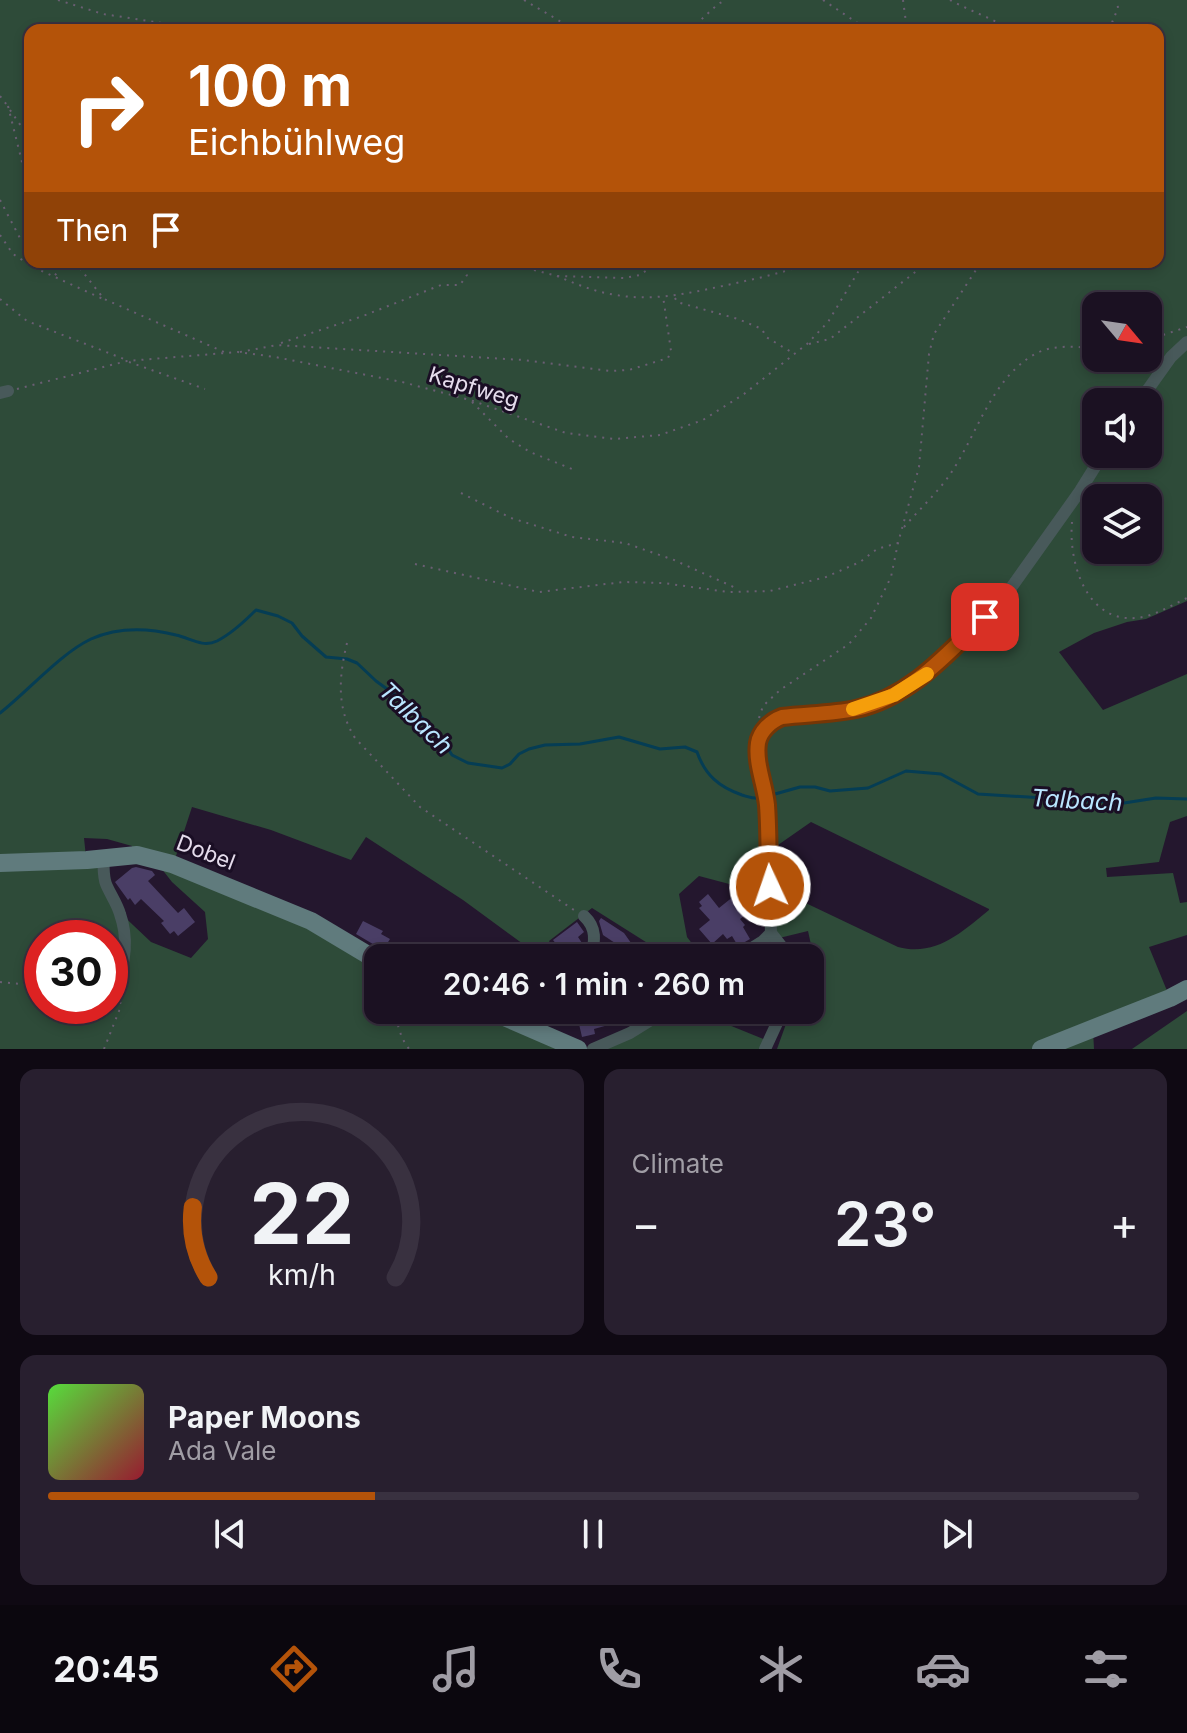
<!DOCTYPE html>
<html lang="en">
<head>
<meta charset="utf-8">
<style>
	:root { --surface:#1b1122; --page:#281f2f; --text:#f1f3f6; --muted:#a09da5; --line:#393140; --accent:#b45309 }
	body { margin:0; font-family:Inter,sans-serif; background:var(--page); color:var(--text); height:100vh; display:flex; flex-direction:column; font-size:30px; white-space:nowrap }
	* { box-sizing:border-box; margin:0 }
	p { font-size:26px; color:var(--muted) }
	.icon { flex:none; width:44px; height:44px; fill:none; stroke:currentColor; stroke-width:2; stroke-linecap:round; stroke-linejoin:round }
	.map { position:relative; height:1049px; overflow:hidden }
	.details { display:flex; flex-direction:column; gap:20px; padding:20px; background:#0f0913; flex:1 }
	.details>* { flex:none }
	.top-card { position:absolute; left:24px; top:24px; width:1140px; height:244px; border-radius:16px; box-shadow:0 4px 12px #0003,0 0 0 2px var(--line); background:#b45309; color:#fff; overflow:hidden }
	.needle { width:52px; rotate:119deg }
	.controls { position:absolute; left:1082px; top:292px; display:grid; gap:16px }
	.controls a { display:grid; place-items:center; width:80px; height:80px; border-radius:16px; background:var(--surface); box-shadow:0 4px 12px #0003,0 0 0 2px var(--line); font-size:40px }
	.speed { position:absolute; left:24px; top:920px; display:flex; gap:16px; font-size:40px; font-weight:700; text-align:center }
	.speed>* { display:grid; place-content:center; width:104px; height:104px; border-radius:50%; background:var(--surface); box-shadow:0 4px 12px #0003,0 0 0 2px var(--line); line-height:1 }
	.speed .limit { border:12px solid #d22; background:#fff; color:#111 }
	.pin { position:absolute; display:grid; place-items:center; width:68px; height:68px; color:#fff; margin:-34px; border-radius:16px; box-shadow:0 4px 12px #0006 }
	.me { position:absolute; width:88px; margin:-44px; rotate:357deg; stroke-linejoin:round; filter:drop-shadow(0 0 6px #0008) }
	.turn { display:flex; align-items:center; gap:28px; height:168px; padding:0 32px; font-size:36px }
	.turn .icon { width:104px; height:104px; stroke-width:2.5 }
	.turn b { display:block; font-size:56px; line-height:68px }
	.then { display:flex; align-items:center; height:76px; padding:0 32px; background:#0003; gap:16px; font-size:30px }
	.big { font-size:60px; font-weight:600; line-height:1.1 }
	.details .tile { flex:1; display:flex; flex-direction:column; justify-content:center; gap:12px; min-width:0; padding:0 28px; border-radius:16px; background:var(--page) }
	.details .dial { align-items:center; gap:0 }
	.dial svg { height:208px; overflow:visible; fill:none; stroke:var(--line); stroke-width:7; stroke-linecap:round; text-anchor:middle }
	.dial text { fill:var(--text); stroke:none }
	.song { display:flex; align-items:center; gap:24px }
	.cover { width:96px; height:96px; border-radius:12px; background:linear-gradient(135deg,hsl(110 70% 55%),hsl(350 70% 35%)) }
	.played { height:8px; border-radius:4px; background:linear-gradient(90deg,var(--accent) 30%,var(--line) 30%) }
	.keys { display:flex; justify-content:space-around; direction:ltr }
	.heat { display:flex; justify-content:space-between; align-items:center; font-size:44px; direction:ltr }
	.details .tiles { flex:1; display:grid; gap:20px; grid-template-columns:1fr 1fr }
	.tile:last-child { grid-column:span 2 }
	.trip { position:absolute; left:364px; top:944px; width:460px; height:80px; border-radius:16px; background:var(--surface); box-shadow:0 4px 12px #0003,0 0 0 2px var(--line); font-weight:600; line-height:80px; text-align:center }
	.dock { display:flex; height:128px; justify-content:space-around; align-items:center; background:#0b070e; color:var(--muted) }
	.dock .icon { width:56px; height:56px }
	.dock .on { color:var(--accent) }
	.dock b { font-size:36px; color:var(--text) }
	.map>svg:first-child { display:block }
	.green { fill:#2e4b39; fill-rule:evenodd }
	.lines { fill:none; stroke-linecap:round; stroke-linejoin:round }
	.stream { stroke:#053d54; stroke-width:3 }
	.building { fill:#4a3e66 }
	.path { stroke:#6a5e73; stroke-width:2; stroke-dasharray:2 6; stroke-linecap:butt }
	.street { stroke:#48595a; stroke-width:12 }
	.secondary { stroke:#607b7d; stroke-width:18 }
	.route-casing { stroke:#753606; stroke-width:20 }
	.route { stroke:#b45309; stroke-width:14 }
	.slow { stroke:#f59e0b; stroke-width:14 }
	.labels { text-anchor:middle; dominant-baseline:central; stroke-width:6; stroke-linejoin:round; paint-order:stroke }
	.street-label { font-size:22px; fill:#e5dcec; stroke:#1a0e24 }
	.water-label { font-size:24px; font-style:italic; fill:#b9e6ff; stroke:#1a0e24 }
</style>
</head>
<body>
<div class="map">
<svg width="1187" height="1049" viewBox="0 0 1187 1049">
	<rect width="100%" height="100%" fill="#24172e"/>
	<!-- green -->
	<g class="green">
		<path d="M0,0H1187V601L1146,619L1127,622L1094,633L1059,652L1103,710L1187,674V816L1170,822L1159,862L1106,868L1107,877L1173,873L1180,903L1187,902V935L1149,947L1170,998L1093,1029L1094,1049H777L791,1010H810V974L817,972L808,931L775,939L770,907L733,885L699,876L679,894L687,937L703,958H661L649,944L592,908L549,941L555,953L547,958H530L534,952L463,900L366,837L351,860L271,830L192,807L175,859L378,958V1010H511L508,1018L578,1049H0ZM30,30H1158V262H30ZM1096,306H1148V358H1096ZM1096,402H1148V454H1096ZM1096,498H1148V550H1096ZM811,822L989,909V910C962,932 936,957 898,947L770,886L768,852ZM84,838L107,839L132,846L130,856L154,859L172,882L205,912L208,939L191,958L151,942L115,908L98,856L86,857ZM42,938H110V1006H42Z"/>
		<polygon points="667,1010 692,1010 768,1041 765,1049 593,1049"/>
		<polygon points="1187,1011 1187,1049 1132,1049"/>
	</g>
	<g class="lines">
		<!-- stream -->
		<g class="stream">
			<path d="M0,713C27,692 61,653 91,639C118,627 148,628 176,635C190,638 202,648 217,641C231,634 245,621 256,610L278,616L292,623L302,636L326,657L347,659L357,663L376,681L413,708L423,719L428,729L445,744L452,755L468,763L502,768L510,764L519,754L529,749L545,745L580,744L619,737L660,749L685,747L697,752C705,775 719,787 742,795C749,797 753,799 761,798"/>
			<polyline points="768,796 800,787 815,787 830,791 868,788 906,771 941,774 978,794 1124,803 1156,798 1187,799"/>
		</g>
	</g>
	<!-- building -->
	<g class="building">
		<polygon points="136,867 152,871 155,875 148,881 178,913 184,908 195,922 178,936 174,931 170,934 161,923 164,921 141,899 135,905 130,898 128,900 115,882 132,868"/>
		<polygon points="708,894 719,908 734,896 748,913 740,919 745,925 743,927 750,939 738,946 732,936 727,939 723,934 712,944 699,929 710,920 699,908 702,906 699,902"/>
		<polygon points="601,918 624,933 636,950 625,958 614,958 609,952 618,945 603,935 599,921"/>
		<polygon points="363,921 383,931 381,934 390,939 383,950 356,934"/>
		<polygon points="577,922 584,932 578,937 584,946 583,952 575,958 566,946 561,950 553,940"/>
		<polygon points="588,1010 625,1010 611,1020 612,1024 594,1029 595,1034 582,1037 579,1024 582,1023 581,1020 590,1017"/>
	</g>
	<g class="lines">
		<!-- path -->
		<g class="path">
			<polyline points="58,0 103,14 188,27 281,30"/>
			<polyline points="524,0 575,30"/>
			<polyline points="823,0 868,30"/>
			<polyline points="903,0 907,30"/>
			<path d="M950,0C970,11 992,18 1011,30"/>
			<polyline points="690,30 718,4 726,0"/>
			<polyline points="1109,30 1118,8 1117,0"/>
			<polyline points="0,96 7,105"/>
			<polyline points="8,106 24,170 30,182"/>
			<polyline points="10,110 30,139"/>
			<polyline points="0,200 21,240 30,249"/>
			<polyline points="0,235 13,254 33,267 103,299"/>
			<polyline points="44,262 60,279"/>
			<polyline points="75,262 104,299 224,352"/>
			<polyline points="503,262 557,276 624,278 640,275 658,262"/>
			<path d="M557,276C576,284 595,292 616,295C655,302 694,292 732,284C758,278 785,273 810,262"/>
			<polyline points="675,298 677,302 738,319 762,329 766,337 793,353"/>
			<polyline points="0,299 27,321 124,359"/>
			<polyline points="1148,340 1187,327"/>
			<polyline points="281,343 363,316 441,285 460,285 467,275 468,262"/>
			<polyline points="809,344 830,339 928,262"/>
			<polyline points="240,352 277,345 523,360 610,371 629,370 668,358 671,351 663,296"/>
			<polyline points="129,362 205,389"/>
			<polyline points="17,389 127,361 238,352 275,357 402,382 470,400 566,433 614,439 660,435 703,420 744,394 807,344 828,322 864,262"/>
			<polyline points="472,402 509,439 530,452 572,469"/>
			<polyline points="461,493 511,518 572,537 625,543 674,560 738,589"/>
			<path d="M1072,522C1068,567 1090,631 1147,616C1161,612 1174,604 1187,598"/>
			<path d="M904,527C918,511 933,497 946,480C976,440 989,380 1035,354C1053,344 1075,347 1096,348"/>
			<polyline points="415,564 539,592 623,582 663,583 728,592 770,591 826,577 860,562 877,549 898,543"/>
			<path d="M347,643C339,676 336,708 355,738L420,807L574,910"/>
			<polyline points="759,718 763,706 780,690 849,644 871,618 891,577 898,543 919,467 929,354 934,334 976,270 977,262"/>
			<polyline points="0,982 42,986"/>
			<polyline points="393,1010 402,1038 409,1049"/>
			<polyline points="104,1049 119,1011 122,993"/>
		</g>
		<!-- street -->
		<g class="street">
			<polyline points="0,393 8,391"/>
			<polyline points="1139,402 1171,357 1187,342"/>
			<path d="M103,858C104,867 103,876 106,884C110,894 117,903 120,914C128,937 126,962 116,984"/>
			<path d="M584,916C597,928 595,941 591,958"/>
			<polyline points="736,958 763,941 771,933"/>
			<polyline points="786,958 782,947 771,933 767,805 758,761 758,742 770,723 782,717 856,709 894,695 927,673 1006,595 1080,491 1103,454"/>
			<polyline points="513,1021 533,1010"/>
			<polyline points="593,1049 630,1033 667,1010"/>
			<polyline points="765,1049 783,1010"/>
		</g>
		<!-- secondary -->
		<g class="secondary">
			<polyline points="0,863 87,860 137,855 172,864 311,921 378,961"/>
			<polyline points="488,1010 578,1049"/>
			<polyline points="1041,1049 1170,998 1187,989"/>
		</g>
	</g>
	<g class="lines">
		<!-- route casing -->
		<g class="route-casing">
			<path id="route" d="M770,886C768,859 769,831 767,805C765,785 755,763 758,743C760,731 771,721 782,717C806,714 832,714 856,709C910,697 947,654 985,617"/>
		</g>
		<!-- route -->
		<use href="#route" class="route"/>
		<!-- slow -->
		<polyline class="slow" points="853,709 894,695 927,674"/>
	</g>
	<g class="labels">
		<!-- street labels -->
		<g class="street-label">
			<text transform="translate(474 387) rotate(17)">Kapfweg</text>
			<text transform="translate(206 852) rotate(21)">Dobel</text>
		</g>
		<!-- water labels -->
		<g class="water-label">
			<text transform="translate(416 718) rotate(44)">Talbach</text>
			<text transform="translate(1077 800) rotate(3)">Talbach</text>
		</g>
	</g>
</svg>
<div class="controls">
<a><svg class="needle" viewBox="-14 -14 28 28"><path d="M0-13l5 13h-10z" fill="#e53935"/><path d="M0 13l5-13h-10z" fill="#a09da5"/></svg></a>
<a><svg class="icon" aria-label="sound" viewBox="0 0 24 24"><path d="M4 9h4l5-4v14l-5-4H4zM17 9q2 3 0 6"/></svg></a>
<a><svg class="icon" aria-label="layers" viewBox="0 0 24 24"><path d="M12 4l9 5-9 5-9-5zM3 14l9 5 9-5"/></svg></a>
</div>
<div class="speed"><div class="limit">30</div></div>
<div class="pin" style="left:985px;top:617px;background:#d93025"><svg class="icon" aria-label="arrive" viewBox="0 0 24 24"><path d="M6 21V4h12l-3 4 3 4H6"/></svg></div>
<svg class="me" style="left:770px;top:886px" viewBox="-20 -20 40 40"><circle r="17" fill="#b45309" stroke="#fff" stroke-width="3"/><path d="M0-11L8 9 0 5-8 9z" fill="#fff"/></svg>
<div class="trip">20:46 · 1 min · 260 m</div>
<div class="top-card">
<div class="turn"><svg class="icon" aria-label="right" viewBox="0 0 24 24"><path d="M7 20v-9h11M14 6l5 5-5 5"/></svg><div><b>100 m</b>Eichbühlweg</div></div>
<div class="then">Then<svg class="icon" aria-label="arrive" viewBox="0 0 24 24"><path d="M6 21V4h12l-3 4 3 4H6"/></svg></div>
</div>
</div>
<section class="details">
<div class="tiles">
<div class="tile dial"><svg viewBox="0 0 100 80">
<path d="M14 69A42 42 0 1 1 86 69"/>
<path d="M14 69A42 42 0 0 1 8 42" stroke="#b45309"/>
<text x="50" y="56" font-size="32" font-weight="700">22</text>
<text x="50" y="72" font-size="11">km/h</text>
</svg></div>
<div class="tile"><p>Climate</p>
<div class="heat"><a>−</a><b class="big">23°</b><a>+</a></div>
</div>
<div class="tile">
<div class="song"><i class="cover"></i><div><b>Paper Moons</b><p>Ada Vale</p></div></div>
<div class="played"></div>
<div class="keys"><svg class="icon" aria-label="previous" viewBox="0 0 24 24"><path d="M18 5L8 12l10 7zM5 5v14"/></svg><svg class="icon" aria-label="pause" viewBox="0 0 24 24"><path d="M8 5v14M16 5v14"/></svg><svg class="icon" aria-label="next" viewBox="0 0 24 24"><path d="M6 5l10 7-10 7zM19 5v14"/></svg></div>
</div>
</div>
</section>
<nav class="dock">
<b>20:45</b>
<svg class="icon on" aria-label="directions" viewBox="0 0 24 24"><path d="M12 3l9 9-9 9-9-9zM9 14v-3h6M13 9l2 2-2 2"/></svg>
<svg class="icon" aria-label="music" viewBox="0 0 24 24"><path d="M9 18V5l10-2v13"/><circle cx="6" cy="18" r="3"/><circle cx="16" cy="16" r="3"/></svg>
<svg class="icon" aria-label="phone" viewBox="0 0 24 24"><path d="M5 4h4l2 5-3 2q2 4 5 5l2-3 5 2v4C11 20 4 13 5 4z"/></svg>
<svg class="icon" aria-label="climate" viewBox="0 0 24 24"><path d="M12 3v18M4 7l16 10M4 17L20 7"/></svg>
<svg class="icon" aria-label="car" viewBox="0 0 24 24"><path d="M5 17H2v-5l4-1 3-4h7l3 4 3 1v5h-3M9 17h6M6 11h13"/><circle cx="7" cy="17" r="2"/><circle cx="17" cy="17" r="2"/></svg>
<svg class="icon" aria-label="filters" viewBox="0 0 24 24"><path d="M4 7h16M4 17h16"/><circle cx="9" cy="7" r="2"/><circle cx="15" cy="17" r="2"/></svg>
</nav>
</body>
</html>
